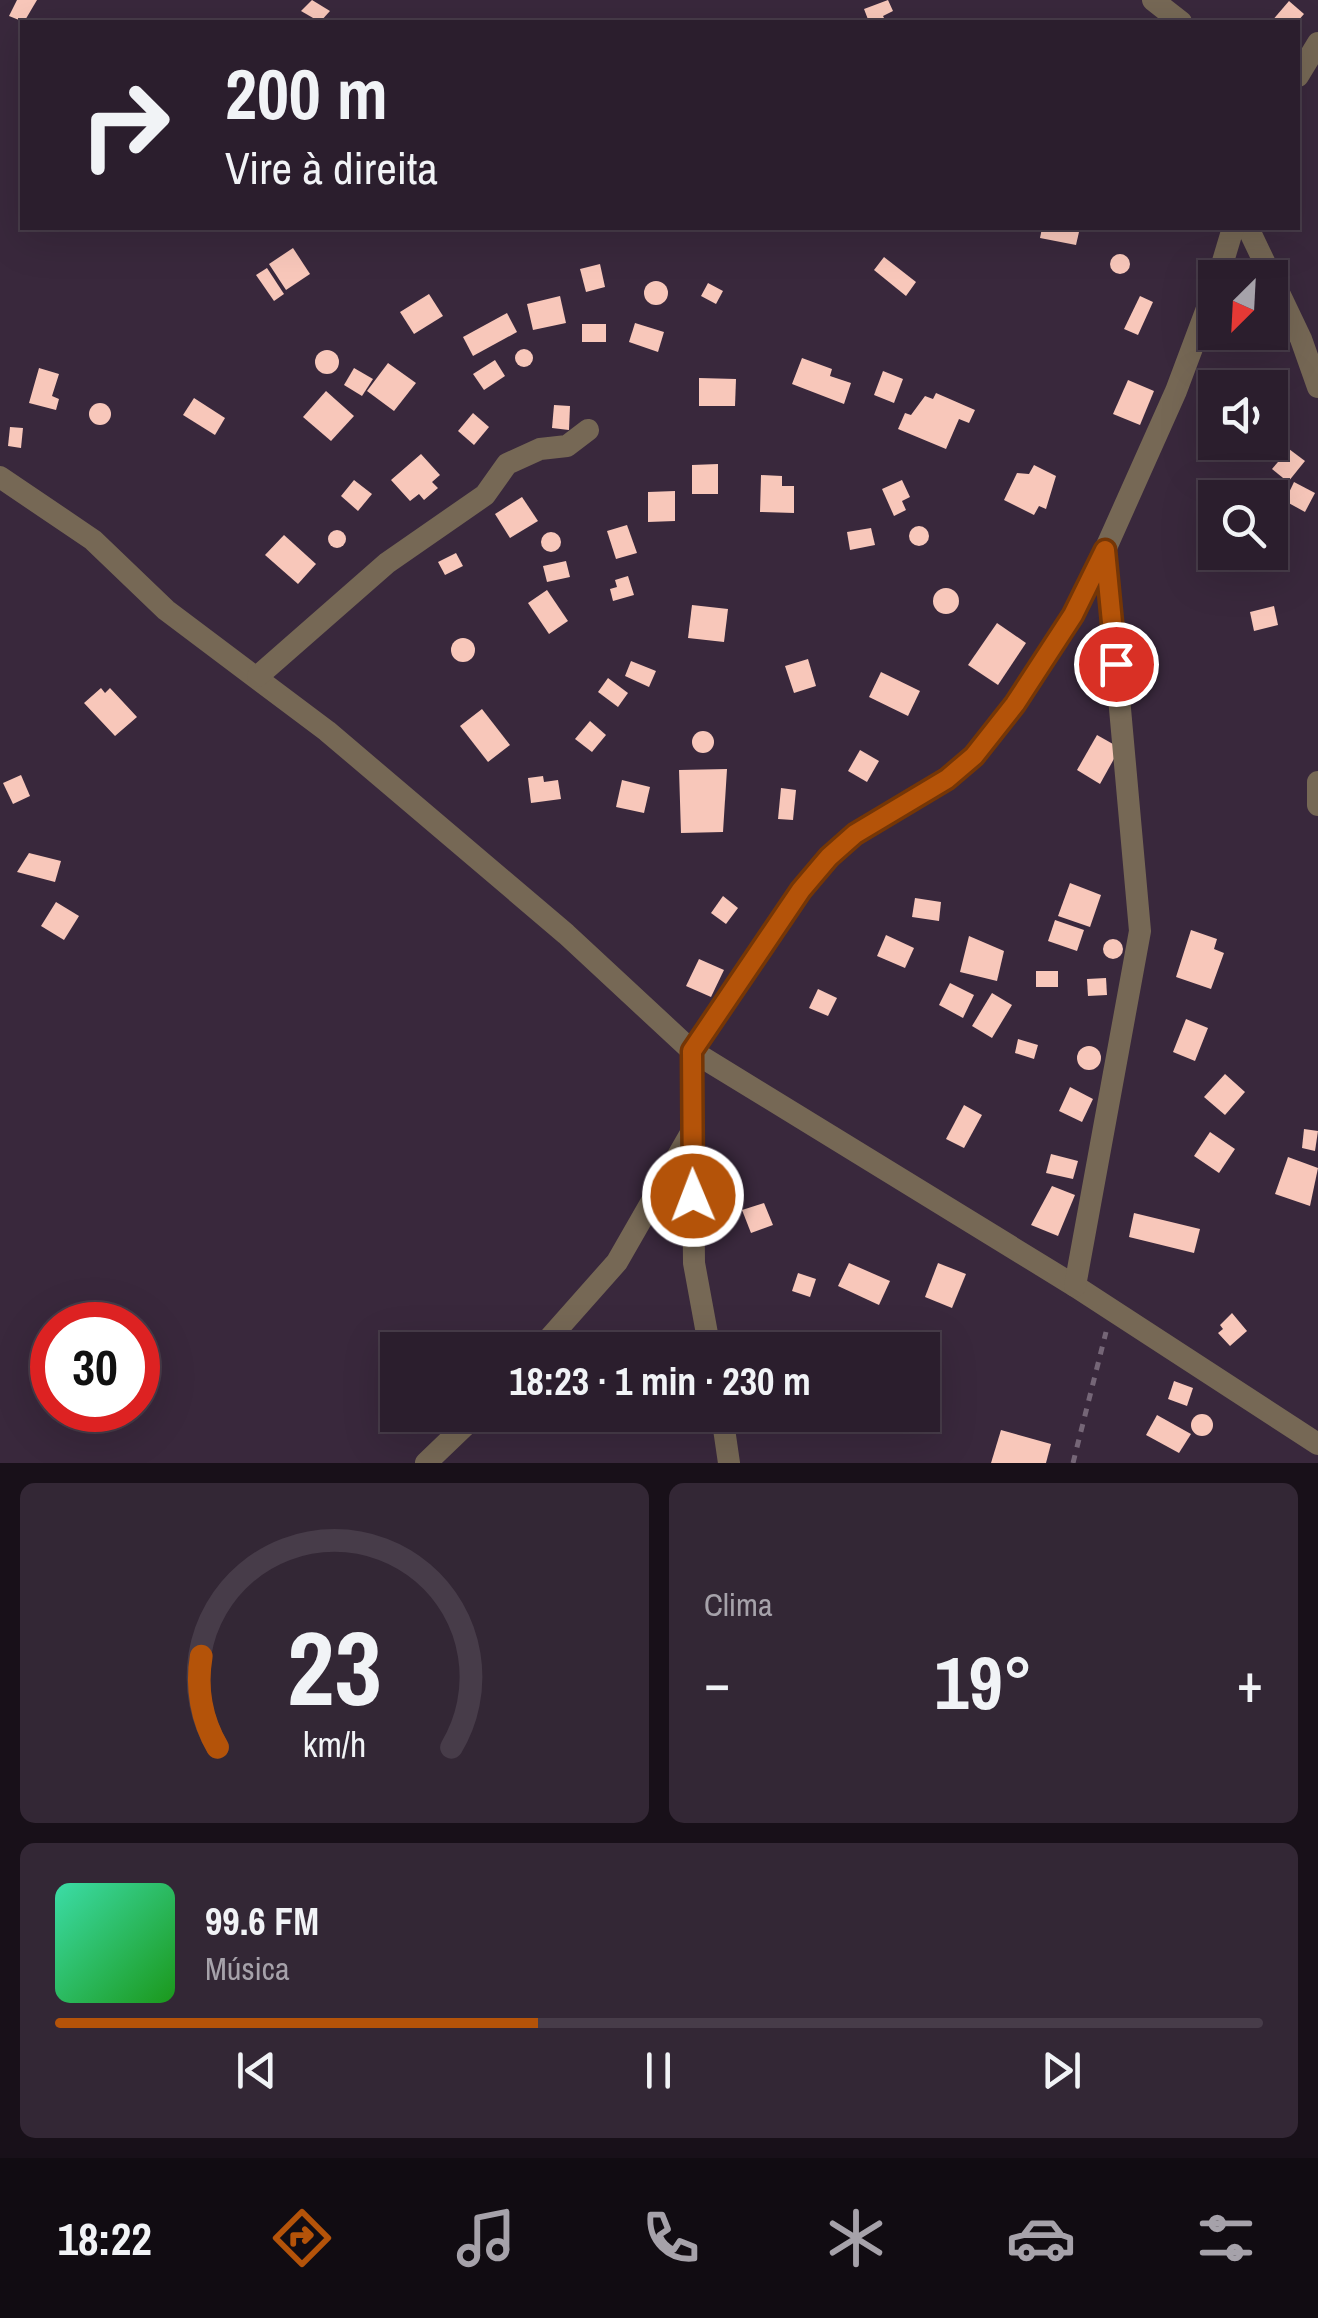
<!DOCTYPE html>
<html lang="pt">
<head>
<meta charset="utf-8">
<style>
	:root { --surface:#2b1e2d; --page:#332735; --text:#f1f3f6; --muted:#a6a2aa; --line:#473c49; --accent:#b45309 }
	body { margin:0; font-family:"Archivo Narrow",sans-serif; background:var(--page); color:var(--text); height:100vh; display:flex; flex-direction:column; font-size:38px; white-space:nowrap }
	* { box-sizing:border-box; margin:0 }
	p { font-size:32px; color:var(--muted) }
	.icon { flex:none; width:55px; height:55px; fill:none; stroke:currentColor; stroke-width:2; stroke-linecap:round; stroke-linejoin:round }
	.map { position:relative; height:1463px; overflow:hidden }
	.side { display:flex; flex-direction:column; gap:20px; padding:20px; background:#181019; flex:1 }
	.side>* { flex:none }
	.guide { position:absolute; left:20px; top:20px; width:1280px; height:210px; border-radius:0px; box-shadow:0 10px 40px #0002,0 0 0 2px var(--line); background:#2b1e2d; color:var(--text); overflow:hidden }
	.needle { width:65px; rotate:204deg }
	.tools { position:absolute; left:1198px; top:260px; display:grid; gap:20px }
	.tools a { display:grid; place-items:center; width:90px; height:90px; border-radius:0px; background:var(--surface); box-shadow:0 10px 40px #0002,0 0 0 2px var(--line); font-size:50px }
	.speed { position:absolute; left:30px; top:1302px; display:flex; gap:20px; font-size:50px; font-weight:700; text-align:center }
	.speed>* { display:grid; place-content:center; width:130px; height:130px; border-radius:50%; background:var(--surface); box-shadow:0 10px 40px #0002,0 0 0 2px var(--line); line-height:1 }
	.speed .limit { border:15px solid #d22; background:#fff; color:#111 }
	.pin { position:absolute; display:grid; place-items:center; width:85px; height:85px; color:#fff; margin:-42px; border:5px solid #fff; border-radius:50%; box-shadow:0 2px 10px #0007 }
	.me { position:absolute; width:110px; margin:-55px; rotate:359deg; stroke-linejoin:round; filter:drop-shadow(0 0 8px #0008) }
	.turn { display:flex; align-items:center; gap:35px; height:210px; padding:0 40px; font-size:45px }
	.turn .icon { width:130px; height:130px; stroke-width:2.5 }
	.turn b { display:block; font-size:70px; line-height:85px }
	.big { font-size:75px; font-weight:800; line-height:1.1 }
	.side .card { flex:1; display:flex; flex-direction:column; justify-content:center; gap:15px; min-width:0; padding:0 35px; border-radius:15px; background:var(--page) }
	.side .dial { align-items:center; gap:0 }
	.dial svg { height:260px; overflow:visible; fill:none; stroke:var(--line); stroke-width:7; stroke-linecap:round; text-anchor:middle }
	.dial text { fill:var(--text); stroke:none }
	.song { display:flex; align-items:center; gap:30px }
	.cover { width:120px; height:120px; border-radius:15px; background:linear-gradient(135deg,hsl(160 70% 55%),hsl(120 70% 35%)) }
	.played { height:10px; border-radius:5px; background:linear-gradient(90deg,var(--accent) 40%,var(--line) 40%) }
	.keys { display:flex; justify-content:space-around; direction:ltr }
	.heat { display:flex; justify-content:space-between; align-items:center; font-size:55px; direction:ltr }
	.side .tiles { flex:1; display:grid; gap:20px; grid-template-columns:1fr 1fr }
	.card:last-child { grid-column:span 2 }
	.trip { position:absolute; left:380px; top:1332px; width:560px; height:100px; border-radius:0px; background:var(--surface); box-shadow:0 10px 40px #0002,0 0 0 2px var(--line); font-weight:800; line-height:100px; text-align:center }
	.dock { display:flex; height:160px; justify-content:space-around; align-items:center; background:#110c12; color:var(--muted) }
	.dock .icon { width:70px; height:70px }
	.dock .active { color:var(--accent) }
	.dock b { font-size:45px; color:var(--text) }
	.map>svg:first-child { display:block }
	.building { fill:#f8c7ba }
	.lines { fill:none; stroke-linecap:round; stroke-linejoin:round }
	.path { stroke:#756677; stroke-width:5; stroke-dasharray:8 8; stroke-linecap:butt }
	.minor { stroke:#766855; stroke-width:22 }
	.route-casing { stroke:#753606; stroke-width:25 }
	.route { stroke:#b45309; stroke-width:18 }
</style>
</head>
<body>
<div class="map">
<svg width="1318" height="1463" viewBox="0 0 1318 1463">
	<rect width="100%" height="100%" fill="#39283c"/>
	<!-- building -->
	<g class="building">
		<polygon points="17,0 37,0 24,22 9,16"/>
		<polygon points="312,0 330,11 320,22 301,11"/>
		<polygon points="888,0 893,11 883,16 886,22 869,22 864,9"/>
		<polygon points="1289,1 1304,14 1297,22 1271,22"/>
		<polygon points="1042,228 1073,228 1079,232 1076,245 1040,238"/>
		<polygon points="293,248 310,274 286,290 269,264"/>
		<circle cx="1120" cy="264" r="10"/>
		<polygon points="884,257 916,282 906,296 874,270"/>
		<polygon points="600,264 605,287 586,292 580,269"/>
		<polygon points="267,268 284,294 274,301 256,275"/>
		<circle cx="656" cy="293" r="12"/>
		<polygon points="708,283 723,291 716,304 701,296"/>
		<polygon points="429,294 443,316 414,334 400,312"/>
		<polygon points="560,296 566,323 533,330 527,304"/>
		<polygon points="1140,296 1153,302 1138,335 1124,329"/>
		<polygon points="507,313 517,332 473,356 463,337"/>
		<polygon points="635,323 664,332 658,352 629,342"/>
		<rect x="582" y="324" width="24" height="18"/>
		<circle cx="524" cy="358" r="9"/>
		<circle cx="327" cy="362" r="12"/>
		<polygon points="802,358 832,369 830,376 851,383 844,404 792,384"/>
		<polygon points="495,360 505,376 484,390 473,374"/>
		<polygon points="388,363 416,383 394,411 367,391"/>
		<polygon points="39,368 59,374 52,396 59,399 56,410 29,403"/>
		<polygon points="354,368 373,379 362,396 344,385"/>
		<polygon points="883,371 903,379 894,403 874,395"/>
		<polygon points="699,378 736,379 735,406 699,406"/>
		<polygon points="1128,380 1154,391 1140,425 1113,414"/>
		<polygon points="326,391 354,416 331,441 303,417"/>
		<polygon points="936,393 975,410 969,423 959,419 946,449 898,429 905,413 911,415 925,396 933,399"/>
		<polygon points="194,398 225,418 215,435 183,415"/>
		<circle cx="100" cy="414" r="11"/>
		<polygon points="554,405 570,406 569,430 552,428"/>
		<polygon points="473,413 489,427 474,445 458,431"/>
		<polygon points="10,427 23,428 21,448 8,446"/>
		<polygon points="1289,449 1305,461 1288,482 1272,469"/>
		<polygon points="421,454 440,475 432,482 438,488 424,500 419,494 410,501 391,480"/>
		<polygon points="718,464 718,494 692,494 692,465"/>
		<polygon points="1034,465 1056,476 1046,509 1039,506 1034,515 1004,500 1017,473 1029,474"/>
		<polygon points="761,475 782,476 782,486 794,486 794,513 760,512"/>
		<polygon points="354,480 372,494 358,511 341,496"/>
		<polygon points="902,480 910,497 902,501 906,510 894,516 882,489"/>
		<polygon points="1294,482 1315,493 1305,512 1285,501"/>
		<polygon points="675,491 675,521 648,522 648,492"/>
		<polygon points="522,497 538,521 510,538 495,514"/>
		<polygon points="627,525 637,553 616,559 607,531"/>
		<circle cx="919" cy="536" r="10"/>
		<polygon points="871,528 875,545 850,550 847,532"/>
		<circle cx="337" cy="539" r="9"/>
		<polygon points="1215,532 1215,554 1207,560 1196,545"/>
		<circle cx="551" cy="542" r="10"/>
		<polygon points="284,535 316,564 298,584 265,555"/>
		<polygon points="456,553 463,566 445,575 438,562"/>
		<polygon points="566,561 570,577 547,582 543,566"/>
		<polygon points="628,576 634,595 613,601 610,589 617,587 615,580"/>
		<circle cx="946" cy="601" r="13"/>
		<polygon points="547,590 568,621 549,634 528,603"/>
		<polygon points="692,605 728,609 724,642 688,638"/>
		<polygon points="1274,606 1278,625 1254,631 1250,612"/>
		<polygon points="997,623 1026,643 998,685 968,665"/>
		<circle cx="463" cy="650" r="12"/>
		<polygon points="808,659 816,686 794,693 785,666"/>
		<polygon points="631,661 656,671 649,687 625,676"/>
		<polygon points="881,672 920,691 908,716 869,697"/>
		<polygon points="608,678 628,693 618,707 598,692"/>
		<polygon points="101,688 105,693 110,688 137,717 115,736 84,703"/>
		<polygon points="482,709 510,745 488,762 460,726"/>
		<polygon points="590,721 606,735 592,752 575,739"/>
		<circle cx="703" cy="742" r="11"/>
		<polygon points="1097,735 1120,748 1100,784 1077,770"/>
		<polygon points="860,750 879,761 867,782 848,771"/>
		<polygon points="727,769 723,832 681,833 679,770"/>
		<polygon points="21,775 30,796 13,804 3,783"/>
		<polygon points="543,776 544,782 558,780 561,799 531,803 528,778"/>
		<polygon points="622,780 650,787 644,813 616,807"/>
		<polygon points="781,788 796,790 793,820 778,819"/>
		<polygon points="29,853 61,861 55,882 17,872"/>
		<polygon points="1070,883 1101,895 1090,927 1058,916"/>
		<polygon points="723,896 738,908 726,924 711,913"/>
		<polygon points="915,898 941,902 939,921 912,917"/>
		<polygon points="56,902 79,916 64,940 41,926"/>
		<polygon points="1055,920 1084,930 1077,951 1048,941"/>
		<polygon points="1191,930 1217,939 1214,949 1224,953 1211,989 1176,977"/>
		<polygon points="886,935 914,948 905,968 877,956"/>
		<polygon points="969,936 1004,951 997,981 960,972"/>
		<circle cx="1113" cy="949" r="10"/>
		<polygon points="699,959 724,970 711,997 686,986"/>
		<rect x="1036" y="971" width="22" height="16"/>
		<polygon points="1106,978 1107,995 1088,996 1087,979"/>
		<polygon points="950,983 974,995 963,1018 939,1005"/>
		<polygon points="818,989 837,998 828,1016 809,1008"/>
		<polygon points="992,993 1012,1005 992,1038 972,1026"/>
		<polygon points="1186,1019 1208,1028 1195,1061 1173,1052"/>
		<polygon points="1018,1039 1038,1045 1034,1059 1015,1053"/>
		<circle cx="1089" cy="1058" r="12"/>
		<polygon points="1225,1074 1245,1092 1225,1115 1204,1097"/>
		<polygon points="1070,1087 1093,1099 1082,1122 1059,1111"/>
		<polygon points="964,1105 982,1115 964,1148 946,1139"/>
		<polygon points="1304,1129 1318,1131 1315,1151 1302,1148"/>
		<polygon points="1210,1132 1235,1149 1219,1173 1194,1156"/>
		<polygon points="1051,1154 1078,1161 1073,1179 1046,1173"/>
		<polygon points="1288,1157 1318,1168 1310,1206 1275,1194"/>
		<polygon points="1052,1186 1075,1195 1058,1236 1031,1225"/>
		<polygon points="764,1203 773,1225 751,1233 742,1210"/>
		<polygon points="1134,1213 1200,1229 1194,1253 1129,1237"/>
		<polygon points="849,1263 890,1281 879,1305 838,1286"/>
		<polygon points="938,1263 966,1274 952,1308 925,1297"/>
		<polygon points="798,1273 816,1279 810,1297 792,1291"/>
		<polygon points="1232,1313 1247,1331 1230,1346 1218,1333 1223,1329 1220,1325"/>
		<polygon points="1174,1381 1193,1388 1187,1406 1168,1399"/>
		<circle cx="1202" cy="1425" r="11"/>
		<polygon points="1157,1415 1191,1434 1179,1453 1146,1435"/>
		<polygon points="1001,1430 1051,1444 1046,1463 991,1463"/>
	</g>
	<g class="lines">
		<!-- path -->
		<polyline class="path" points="1073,1463 1106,1332"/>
		<!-- minor -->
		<g class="minor">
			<polyline points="1153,0 1181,22"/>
			<polyline points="1298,76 1318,43"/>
			<polyline points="1248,228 1301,339 1318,387"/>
			<polyline points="1218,278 1233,228"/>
			<polyline points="0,477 93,540 166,610 327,731 566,934 692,1051 1075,1286 1318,1444"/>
			<polyline points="258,676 387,563 485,495 507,464 540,449 567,446 588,430"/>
			<polyline points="1318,782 1318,805"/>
			<polyline points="1075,1286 1140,931 1106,553"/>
			<polyline points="539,1350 617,1262 691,1133"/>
			<polyline points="710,1350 694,1263 692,1051 801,890 829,857 855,834 947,779 974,756 1015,704 1073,615 1105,550 1176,391 1215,287"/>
			<polyline points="722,1415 729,1463"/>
			<polyline points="426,1463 476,1415"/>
		</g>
	</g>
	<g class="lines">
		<!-- route casing -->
		<g class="route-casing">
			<polyline id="route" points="693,1196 692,1051 801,890 829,857 855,834 947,779 974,756 1015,704 1073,615 1105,550 1116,664"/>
		</g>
		<!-- route -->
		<use href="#route" class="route"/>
	</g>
</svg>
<div class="tools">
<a><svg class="needle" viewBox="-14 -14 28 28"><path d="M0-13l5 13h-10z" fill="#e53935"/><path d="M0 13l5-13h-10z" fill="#a6a2aa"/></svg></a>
<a><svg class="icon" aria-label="sound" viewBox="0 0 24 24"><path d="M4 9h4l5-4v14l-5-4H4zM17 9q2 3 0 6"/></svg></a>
<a><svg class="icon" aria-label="search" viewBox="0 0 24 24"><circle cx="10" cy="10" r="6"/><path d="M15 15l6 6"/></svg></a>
</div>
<div class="speed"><div class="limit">30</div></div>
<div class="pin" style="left:1116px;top:664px;background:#d93025"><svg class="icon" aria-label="arrive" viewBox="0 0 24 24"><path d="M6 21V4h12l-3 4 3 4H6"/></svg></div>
<svg class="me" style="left:693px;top:1196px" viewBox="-20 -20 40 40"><circle r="17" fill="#b45309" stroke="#fff" stroke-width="3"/><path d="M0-11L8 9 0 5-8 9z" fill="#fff"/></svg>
<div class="trip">18:23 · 1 min · 230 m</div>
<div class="guide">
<div class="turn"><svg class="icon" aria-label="right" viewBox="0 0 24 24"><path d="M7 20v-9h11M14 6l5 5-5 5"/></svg><div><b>200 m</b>Vire à direita</div></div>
</div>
</div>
<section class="side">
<div class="tiles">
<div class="card dial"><svg viewBox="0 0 100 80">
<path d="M14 69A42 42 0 1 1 86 69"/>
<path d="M14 69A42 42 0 0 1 9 41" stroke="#b45309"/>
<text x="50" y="56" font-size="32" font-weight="700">23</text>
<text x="50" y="72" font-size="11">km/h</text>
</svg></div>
<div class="card"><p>Clima</p>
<div class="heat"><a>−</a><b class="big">19°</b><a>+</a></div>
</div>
<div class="card">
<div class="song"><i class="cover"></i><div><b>99.6 FM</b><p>Música</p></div></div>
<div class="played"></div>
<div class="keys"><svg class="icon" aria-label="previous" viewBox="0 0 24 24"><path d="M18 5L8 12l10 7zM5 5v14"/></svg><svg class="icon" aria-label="pause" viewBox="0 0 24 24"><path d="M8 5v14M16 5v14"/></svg><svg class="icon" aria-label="next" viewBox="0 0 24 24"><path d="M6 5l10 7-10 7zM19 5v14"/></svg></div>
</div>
</div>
</section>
<nav class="dock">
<b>18:22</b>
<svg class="icon active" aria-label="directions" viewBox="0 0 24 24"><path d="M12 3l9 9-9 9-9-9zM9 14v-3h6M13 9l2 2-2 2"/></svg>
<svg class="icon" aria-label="music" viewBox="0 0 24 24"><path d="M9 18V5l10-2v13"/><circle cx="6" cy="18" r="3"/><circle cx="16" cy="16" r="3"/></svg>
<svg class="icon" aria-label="phone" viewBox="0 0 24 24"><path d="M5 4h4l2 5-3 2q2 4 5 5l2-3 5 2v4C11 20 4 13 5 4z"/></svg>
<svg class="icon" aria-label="climate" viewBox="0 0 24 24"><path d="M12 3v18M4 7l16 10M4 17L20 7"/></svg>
<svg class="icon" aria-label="car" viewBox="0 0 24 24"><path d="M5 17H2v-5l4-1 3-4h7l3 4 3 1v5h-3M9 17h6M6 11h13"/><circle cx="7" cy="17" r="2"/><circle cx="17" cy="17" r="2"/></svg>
<svg class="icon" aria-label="filters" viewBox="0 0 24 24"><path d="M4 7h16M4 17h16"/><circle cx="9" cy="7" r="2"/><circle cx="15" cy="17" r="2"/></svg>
</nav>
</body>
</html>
